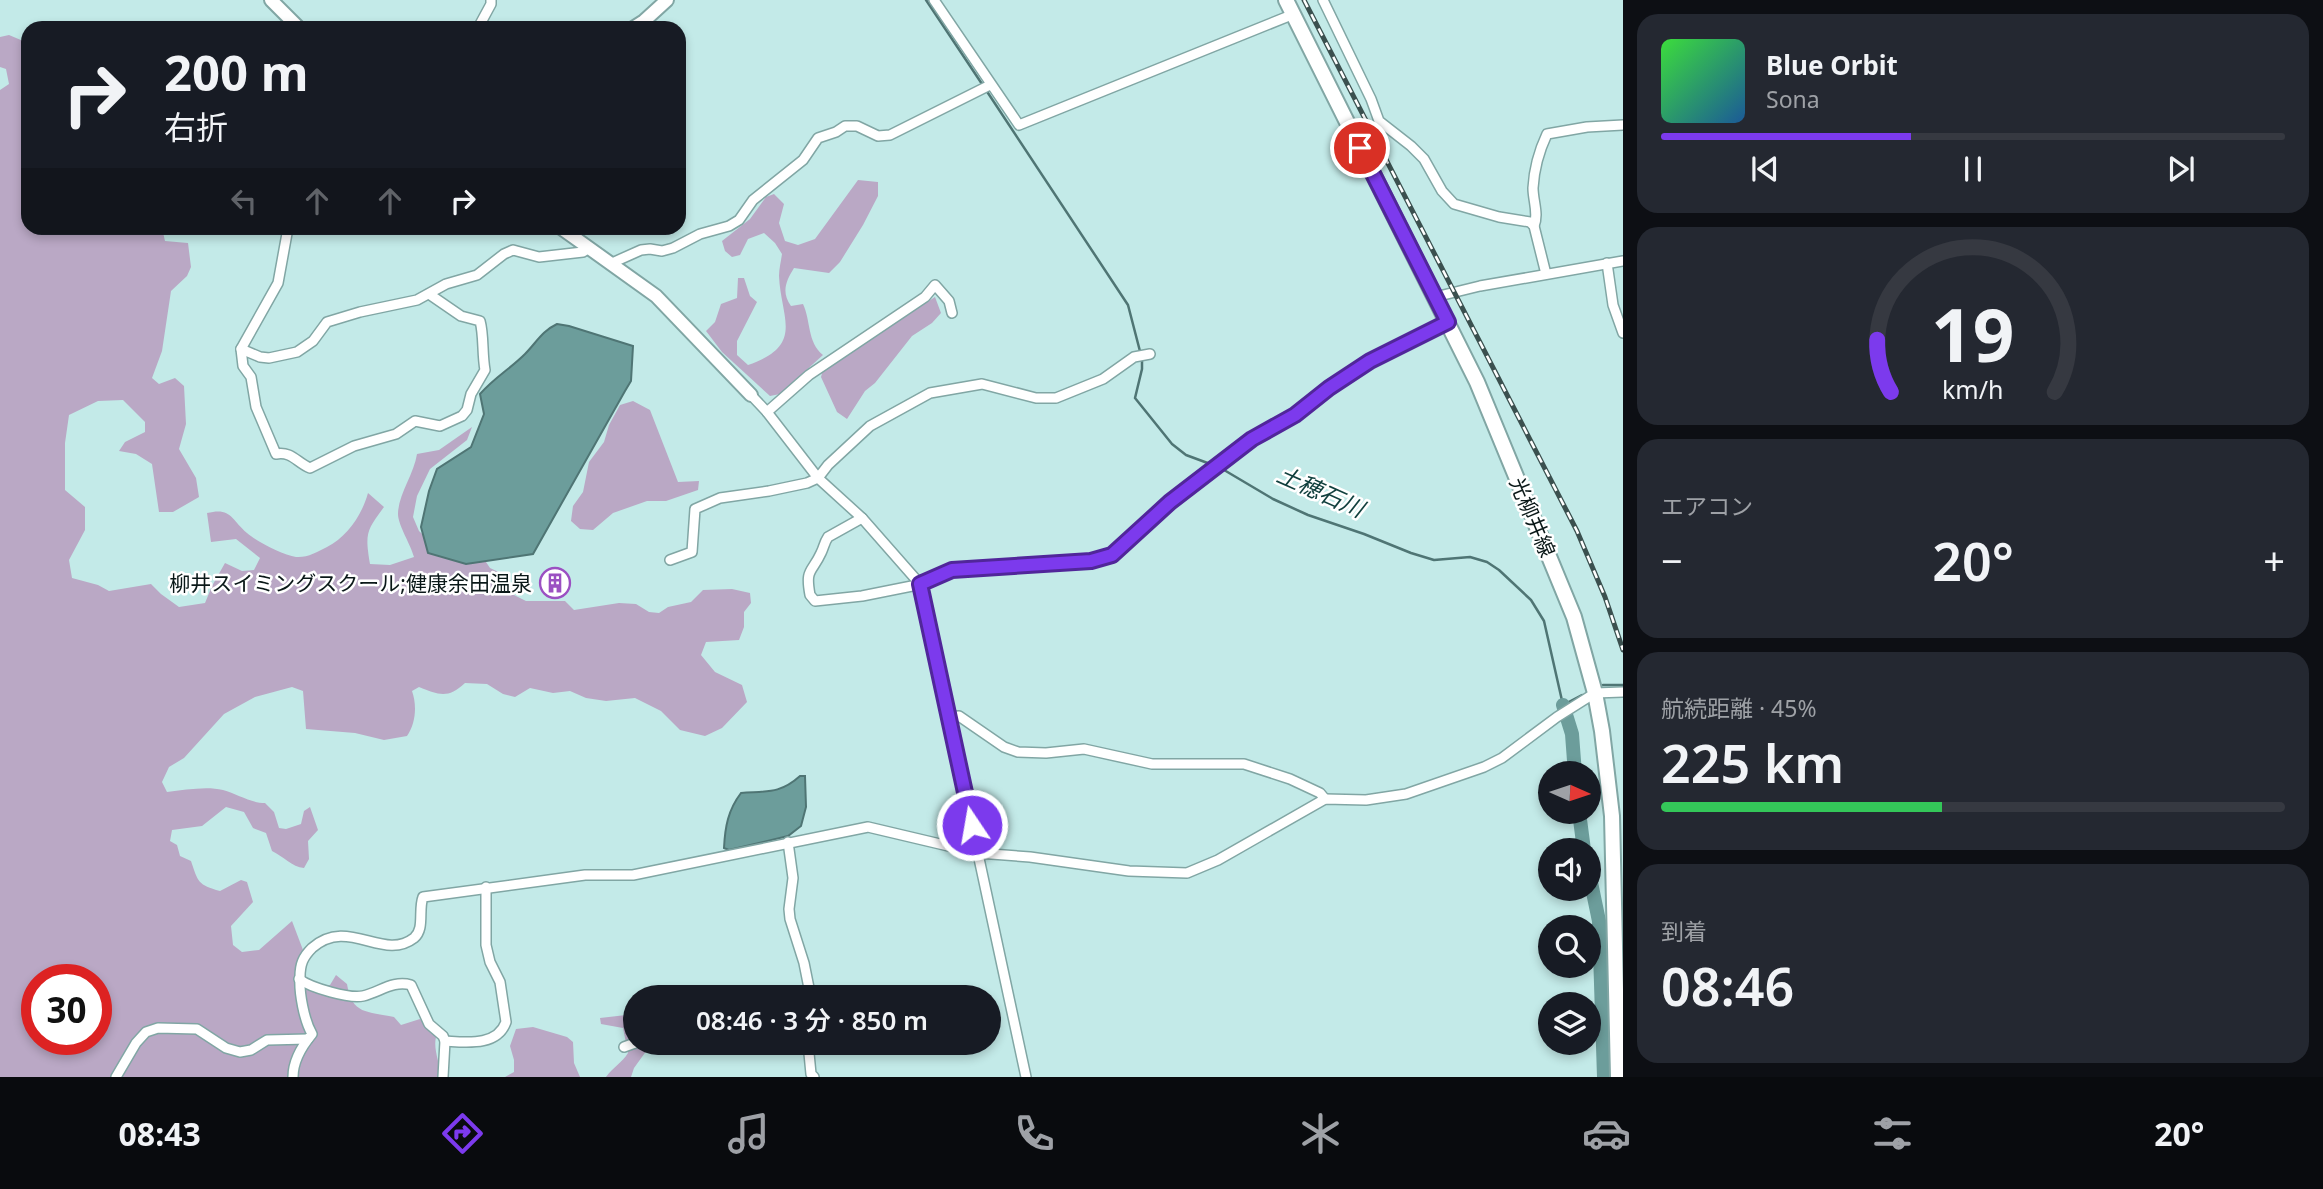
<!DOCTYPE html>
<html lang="ja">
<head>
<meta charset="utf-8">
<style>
	:root { --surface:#171b24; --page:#242831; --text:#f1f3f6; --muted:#9ea1a6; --line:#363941; --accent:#7c3aed }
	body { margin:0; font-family:"Noto Sans","Noto Sans JP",sans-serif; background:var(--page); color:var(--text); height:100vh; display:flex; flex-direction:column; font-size:26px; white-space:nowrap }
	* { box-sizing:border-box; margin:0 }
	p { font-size:23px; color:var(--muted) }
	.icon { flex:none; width:38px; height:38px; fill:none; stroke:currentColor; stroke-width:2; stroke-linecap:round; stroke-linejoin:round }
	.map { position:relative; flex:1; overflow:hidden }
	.panel { display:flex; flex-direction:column; gap:14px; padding:14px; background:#0d0f14; width:700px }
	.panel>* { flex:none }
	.banner { position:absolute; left:21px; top:21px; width:665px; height:214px; border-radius:21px; box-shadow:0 4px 10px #0003; background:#171b24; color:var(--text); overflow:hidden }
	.needle { width:46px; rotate:93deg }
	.tools { position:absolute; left:1538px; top:761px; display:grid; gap:14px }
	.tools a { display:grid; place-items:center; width:63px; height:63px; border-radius:50%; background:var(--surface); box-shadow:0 4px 10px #0003; font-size:35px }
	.speed { position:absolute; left:21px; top:964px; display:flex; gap:14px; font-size:35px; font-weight:700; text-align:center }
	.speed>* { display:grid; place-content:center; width:91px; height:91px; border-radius:50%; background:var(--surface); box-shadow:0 4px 10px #0003; line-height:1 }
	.speed .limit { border:10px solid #d22; background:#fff; color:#111 }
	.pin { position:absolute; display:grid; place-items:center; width:60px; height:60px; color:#fff; margin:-30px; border:4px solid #fff; border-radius:50%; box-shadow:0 2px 7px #0007 }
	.me { position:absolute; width:77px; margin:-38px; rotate:348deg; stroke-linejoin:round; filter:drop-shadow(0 0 5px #0008) }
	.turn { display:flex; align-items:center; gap:24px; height:147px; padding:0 28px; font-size:32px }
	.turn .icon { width:91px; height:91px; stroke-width:2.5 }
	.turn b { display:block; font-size:49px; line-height:60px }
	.lanes { display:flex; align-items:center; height:66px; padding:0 28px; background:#0003; justify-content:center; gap:35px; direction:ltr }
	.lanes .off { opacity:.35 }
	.big { font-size:52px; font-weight:600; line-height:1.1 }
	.panel .widget { flex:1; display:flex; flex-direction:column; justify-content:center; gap:10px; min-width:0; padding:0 24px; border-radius:21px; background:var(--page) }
	.panel .dial { align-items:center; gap:0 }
	.dial svg { height:182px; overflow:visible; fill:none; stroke:var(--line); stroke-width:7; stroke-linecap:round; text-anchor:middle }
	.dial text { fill:var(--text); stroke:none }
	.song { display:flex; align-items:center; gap:21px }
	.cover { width:84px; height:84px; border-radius:10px; background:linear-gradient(135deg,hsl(120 70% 55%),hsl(210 70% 35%)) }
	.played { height:7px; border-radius:4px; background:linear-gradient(90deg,var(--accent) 40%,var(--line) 40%) }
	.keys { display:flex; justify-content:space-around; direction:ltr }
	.heat { display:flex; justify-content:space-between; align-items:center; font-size:38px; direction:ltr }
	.charge { height:10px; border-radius:5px; background:linear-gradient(90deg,#34c759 45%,var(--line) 0) }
	.trip { position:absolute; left:623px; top:985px; width:378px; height:70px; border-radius:35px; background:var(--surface); box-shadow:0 4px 10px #0003; font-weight:600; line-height:70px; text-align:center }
	.tabs { display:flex; height:112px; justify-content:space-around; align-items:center; background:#090b0e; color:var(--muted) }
	.tabs .icon { width:49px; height:49px }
	.tabs .on { color:var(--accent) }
	.tabs b { font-size:32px; color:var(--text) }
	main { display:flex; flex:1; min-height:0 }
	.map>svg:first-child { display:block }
	.green { fill:#baa8c5; fill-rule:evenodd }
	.water { fill:#6c9d9b; stroke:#4f7574; stroke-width:2 }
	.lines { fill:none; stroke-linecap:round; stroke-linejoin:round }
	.stream { stroke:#4f7574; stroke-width:2.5 }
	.river { stroke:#6c9d9b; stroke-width:14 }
	.street-casing { stroke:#81a6a4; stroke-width:12 }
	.secondary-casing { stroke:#81a6a4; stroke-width:16 }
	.primary-casing { stroke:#81a6a4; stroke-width:18 }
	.street { stroke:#fff; stroke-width:9 }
	.secondary { stroke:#fff; stroke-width:12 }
	.primary { stroke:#fff; stroke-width:14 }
	.rail-casing { stroke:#3b504f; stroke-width:5 }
	.rail { stroke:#fff; stroke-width:2.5; stroke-dasharray:8; stroke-linecap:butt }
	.route-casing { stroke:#51269a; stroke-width:18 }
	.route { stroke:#7c3aed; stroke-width:12 }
	.labels { text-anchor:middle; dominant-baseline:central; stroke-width:5; stroke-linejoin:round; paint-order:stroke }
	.street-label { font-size:21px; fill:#0a1818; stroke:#fff }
	.poi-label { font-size:21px; fill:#0a1818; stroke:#fff; text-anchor:end }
	.water-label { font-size:23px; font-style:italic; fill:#11403e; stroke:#fff }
</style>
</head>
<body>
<main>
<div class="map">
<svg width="1623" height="1077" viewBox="0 0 1623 1077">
	<rect width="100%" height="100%" fill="#c3eae8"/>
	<!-- green -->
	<g class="green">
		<path d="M9,35L28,43V228H162L165,241L188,243L191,267L187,276L171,291L162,351L152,378L159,384L175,378L184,386L186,424L179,449L196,478L199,497L173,512H159L152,464L136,454L119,451L125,442L145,432V422L123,400L98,401L69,415L65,443V490L85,507V530L69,560L72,578L98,585L109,591L151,584L161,594L179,607L205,603L212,586L225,563L242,571L254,570L260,558L236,539L211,542L207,513C231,507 231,519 247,533C256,541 283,555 296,557C307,558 317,552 327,547C347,537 362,515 368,493L384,507C366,531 365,534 370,564L390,565L414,557C411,545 398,525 398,514C398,495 414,474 417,454L439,450L472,427L467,440L430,469L417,496L413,517L419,531L438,549L480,553L490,568L507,576L514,595L526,601H565L574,610L619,603L636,604L649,612L659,613L668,607L691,602L703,590L732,589L750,593L751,603L744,612V627L739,640L706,642L701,655L715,672L742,685L747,702L722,728L705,736L680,730L661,711L635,698L606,701L586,698L570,691L553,693L530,688L515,697L503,694L487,684L465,683C448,699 439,695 419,687L412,691C417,705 416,723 407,736L384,740L355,733L306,729L303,691L292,687L255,697L224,714L184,758L169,767L162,782L167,792C185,790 206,786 223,790C237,794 251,803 265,803L274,812L279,828L286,829L301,824L304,811L310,807L318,830L308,841L309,859L304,868C292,867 283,856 272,851L266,833L253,828L244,812L226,807L202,826L172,830L170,841L177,845L180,856L191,861C198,882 198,885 220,891L241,880L247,882L253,902L231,926L233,945L242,952L259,950L292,921L303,950L295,977C306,987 315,988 330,985L336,975L347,984C352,1015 367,1011 394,1017L401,1025L420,1019L436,1037C433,1050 440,1063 441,1077H0V90L9,84L6,69L0,67V37ZM37,980H96V1040H37Z"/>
		<path d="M858,180L878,182V196L863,225L840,262L829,273L794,268C786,281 781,292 791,306L803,304C811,321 807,342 823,355L780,394L770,396L722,352L706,331L715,322L721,304L737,298L738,278H744L750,296L757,302L737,341V355L748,365C805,345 781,319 779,276C779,269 781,261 782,254L775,243L764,233L748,239L740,255L732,257L725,251L722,241L750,219L766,197L774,194L784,204L779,223L785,241L798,245L815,239Z"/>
		<polygon points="935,297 941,313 932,323 912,336 875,383 865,391 847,419 837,412 821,377 823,370"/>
		<polygon points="633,401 650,410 678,482 699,481 698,490 666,501 647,501 613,513 593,530 580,529 571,521 573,506 583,492 589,462 604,442 609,425 620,405"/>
		<path d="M635,1014V1043H652L634,1068L631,1077H606C613,1067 622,1063 628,1053L623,1028L601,1024L600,1018Z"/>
		<polygon points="533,1027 567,1037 573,1042 574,1063 580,1077 505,1077 514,1072 514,1060 510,1046 516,1029"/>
	</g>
	<!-- water -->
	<g class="water">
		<path d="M557,324L569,326L633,346L631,381L625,391L533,554L466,564L428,553L421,527L429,491L437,469L471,447L484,414L480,394C495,377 510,369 525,354C536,343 542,331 557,324Z"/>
		<path d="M800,776H805L806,807L801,826L788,836L729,850L724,848C725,827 728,810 741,793C767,791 780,794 800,776Z"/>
	</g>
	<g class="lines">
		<!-- stream -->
		<g class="stream">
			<polyline points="926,0 982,84"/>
			<polyline points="986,90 1128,305 1142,359 1142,369 1135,398 1172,444 1186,455 1213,465"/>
			<polyline points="1219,467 1273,499 1308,515 1364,534 1411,553 1434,560 1470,557 1487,562 1499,570 1531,600 1544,621 1563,705 1582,695"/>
			<polyline points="1603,685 1623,685"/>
		</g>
		<!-- river -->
		<g class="river">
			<polyline points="1563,705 1572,734 1575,774"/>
			<polyline points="1579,812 1584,850"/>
			<polyline points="1589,873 1599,921 1604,1077"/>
		</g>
		<!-- street casing -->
		<g class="street-casing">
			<g id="street">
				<polyline points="934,0 1019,125 1294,14"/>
				<polyline points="1323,0 1371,99 1379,121 1411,146 1424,159 1442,191 1454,204 1499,217 1530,222 1534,226 1546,274"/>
				<polyline points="478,28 491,4 491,0"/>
				<path d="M1534,226C1539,214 1533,201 1533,188C1534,170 1539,151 1547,134L1587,127L1623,125"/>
				<path d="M288,228L278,283L241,349L243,366L251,377L256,407L276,454C292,451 297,463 310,468L354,446L396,434L415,421L440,426L462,416L467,410L471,394L485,370C482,354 484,335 480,321L461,316L429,294"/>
				<polyline points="612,263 641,250 650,249 662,251 673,248 700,234 729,226 739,220 753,200 803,160 818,138 836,132 845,126 857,126 878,136 890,135 990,85"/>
				<polyline points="1607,263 1613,305 1623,333"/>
				<polyline points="1435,297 1480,286 1623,261"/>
				<polyline points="241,349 260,357 269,358 297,352 313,341 327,322 360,312 417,300 446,284 477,275 504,254 513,250 539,257 583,252 589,248"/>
				<polyline points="751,395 767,412 818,478 862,518 920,584 1026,1077"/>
				<polyline points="767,412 809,375 925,297 935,285 949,301 952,313"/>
				<path d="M862,518L828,537C824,543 824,547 821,553C812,573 805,568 810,595L815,601L862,596L912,586L952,570L1101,559L1112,555L1170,501L1252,439L1295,415L1329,388L1370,361L1448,322"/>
				<polyline points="670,560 692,552 695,509 720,498 769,491 807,483 818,478 828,465 870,426 930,393 982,384 1036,398 1056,398 1103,379 1134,357 1150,354"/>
				<polyline points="949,717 959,716 1004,747 1018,752 1046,753 1084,749 1152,764 1244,764 1290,779 1320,793 1325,799"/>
				<polyline points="788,842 793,878 789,909 790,919 804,963 811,998"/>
				<path d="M299,979C311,988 350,999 363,996C380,992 393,980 411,985L429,1024L443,1036L445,1041L443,1077"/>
				<path d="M445,1041C465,1042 497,1047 506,1022L500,982L490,962L486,945V887"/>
				<polyline points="808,1043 811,1074 814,1077"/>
				<polyline points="624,1047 635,1043"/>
				<polyline points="116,1077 136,1043 146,1032 158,1028 197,1029 226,1048 240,1052 251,1050 267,1040 308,1039"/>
				<path d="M293,1077C293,1061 302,1046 312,1034C304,1020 299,993 300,977C300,964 303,957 312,948C348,916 383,962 414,938C425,929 418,910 423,897L585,875H633L868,827L978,853L1030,857L1129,871L1187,873L1218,860L1325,799L1366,800L1406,794L1484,767L1502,758L1557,717L1595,693L1623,692"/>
			</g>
		</g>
		<!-- secondary casing -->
		<g class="secondary-casing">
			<g id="secondary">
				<polyline points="271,0 299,28"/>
				<polyline points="633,28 644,21 667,0"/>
				<polyline points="561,228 656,296 751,395"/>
			</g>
		</g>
		<!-- primary casing -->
		<g class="primary-casing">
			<polyline id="primary" points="1286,0 1477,382 1574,617 1595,693 1602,731 1612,816 1618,1077"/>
		</g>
		<!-- street -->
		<use href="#street" class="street"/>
		<!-- secondary -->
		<use href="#secondary" class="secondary"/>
		<!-- primary -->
		<use href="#primary" class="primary"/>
		<!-- rail casing -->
		<g class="rail-casing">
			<polyline id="rail" points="1304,0 1577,531 1605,597 1623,650"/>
		</g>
		<!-- rail -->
		<use href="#rail" class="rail"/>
	</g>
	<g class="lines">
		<!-- route casing -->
		<g class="route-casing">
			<polyline id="route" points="972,825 920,584 952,570 1091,561 1112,555 1170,502 1252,439 1295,415 1329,388 1370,361 1448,322 1360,148"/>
		</g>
		<!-- route -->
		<use href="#route" class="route"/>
	</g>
	<!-- icons -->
	<defs>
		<g id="building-ring" transform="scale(1.575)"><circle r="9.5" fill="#fff" stroke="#9b50c2" stroke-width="1.5"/><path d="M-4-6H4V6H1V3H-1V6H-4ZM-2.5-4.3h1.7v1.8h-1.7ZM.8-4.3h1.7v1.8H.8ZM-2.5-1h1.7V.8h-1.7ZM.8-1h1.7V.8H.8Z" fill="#9b50c2"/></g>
	</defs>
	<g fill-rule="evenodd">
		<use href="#building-ring" x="555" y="583"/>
	</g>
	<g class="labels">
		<!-- street labels -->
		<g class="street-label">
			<text transform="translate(1533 517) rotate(67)">光柳井線</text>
		</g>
		<!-- poi labels -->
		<g class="poi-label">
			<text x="532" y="583">柳井スイミングスクール;健康余田温泉</text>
		</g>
		<!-- water labels -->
		<g class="water-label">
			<text transform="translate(1321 491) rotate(24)">土穂石川</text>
		</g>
	</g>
</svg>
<div class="tools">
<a><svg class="needle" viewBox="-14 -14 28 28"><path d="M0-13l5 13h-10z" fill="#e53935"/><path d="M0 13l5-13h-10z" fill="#9ea1a6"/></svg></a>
<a><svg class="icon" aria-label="sound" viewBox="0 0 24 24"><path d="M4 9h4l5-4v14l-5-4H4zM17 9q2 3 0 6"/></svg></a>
<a><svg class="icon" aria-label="search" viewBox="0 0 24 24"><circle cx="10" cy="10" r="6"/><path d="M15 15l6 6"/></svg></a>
<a><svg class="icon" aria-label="layers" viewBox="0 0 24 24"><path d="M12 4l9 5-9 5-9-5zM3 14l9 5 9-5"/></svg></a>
</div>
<div class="speed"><div class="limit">30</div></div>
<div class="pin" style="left:1360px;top:148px;background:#d93025"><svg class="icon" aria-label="arrive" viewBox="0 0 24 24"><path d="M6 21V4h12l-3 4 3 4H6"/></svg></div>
<svg class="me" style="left:972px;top:825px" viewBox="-20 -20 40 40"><circle r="17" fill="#7c3aed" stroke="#fff" stroke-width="3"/><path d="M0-11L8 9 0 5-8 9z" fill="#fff"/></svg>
<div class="trip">08:46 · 3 分 · 850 m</div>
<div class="banner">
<div class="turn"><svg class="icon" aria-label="right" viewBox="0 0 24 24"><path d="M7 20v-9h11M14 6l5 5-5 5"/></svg><div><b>200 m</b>右折</div></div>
<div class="lanes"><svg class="icon off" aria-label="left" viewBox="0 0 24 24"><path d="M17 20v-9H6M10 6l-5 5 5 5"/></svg><svg class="icon off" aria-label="ahead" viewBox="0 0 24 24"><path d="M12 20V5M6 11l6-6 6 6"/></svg><svg class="icon off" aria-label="ahead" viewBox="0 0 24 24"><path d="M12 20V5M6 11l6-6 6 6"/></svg><svg class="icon" aria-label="right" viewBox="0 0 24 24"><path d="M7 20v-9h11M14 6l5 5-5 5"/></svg></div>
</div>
</div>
<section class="panel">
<div class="widget">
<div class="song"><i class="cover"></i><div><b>Blue Orbit</b><p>Sona</p></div></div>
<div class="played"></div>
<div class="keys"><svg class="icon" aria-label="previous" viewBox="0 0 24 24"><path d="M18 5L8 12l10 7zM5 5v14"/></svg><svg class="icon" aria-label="pause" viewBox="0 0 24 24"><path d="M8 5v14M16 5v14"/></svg><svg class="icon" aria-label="next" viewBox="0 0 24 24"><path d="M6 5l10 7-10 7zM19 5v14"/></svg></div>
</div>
<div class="widget dial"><svg viewBox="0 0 100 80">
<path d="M14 69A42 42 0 1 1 86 69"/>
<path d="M14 69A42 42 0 0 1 8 46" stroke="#7c3aed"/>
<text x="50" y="56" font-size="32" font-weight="700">19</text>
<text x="50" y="72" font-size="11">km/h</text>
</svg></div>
<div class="widget"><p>エアコン</p>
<div class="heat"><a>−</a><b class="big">20°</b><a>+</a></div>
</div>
<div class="widget"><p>航続距離 · 45%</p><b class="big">225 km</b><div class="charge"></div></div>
<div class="widget"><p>到着</p><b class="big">08:46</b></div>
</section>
</main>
<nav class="tabs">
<b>08:43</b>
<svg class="icon on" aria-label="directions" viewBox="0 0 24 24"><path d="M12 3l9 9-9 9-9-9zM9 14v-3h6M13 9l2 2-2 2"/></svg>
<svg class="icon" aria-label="music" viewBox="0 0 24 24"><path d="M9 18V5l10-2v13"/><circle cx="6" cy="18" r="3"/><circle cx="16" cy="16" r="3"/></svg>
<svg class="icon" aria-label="phone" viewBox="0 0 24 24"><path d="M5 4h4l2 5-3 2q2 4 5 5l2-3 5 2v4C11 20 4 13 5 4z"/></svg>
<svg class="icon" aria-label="climate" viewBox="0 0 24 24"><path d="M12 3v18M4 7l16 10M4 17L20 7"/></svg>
<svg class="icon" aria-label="car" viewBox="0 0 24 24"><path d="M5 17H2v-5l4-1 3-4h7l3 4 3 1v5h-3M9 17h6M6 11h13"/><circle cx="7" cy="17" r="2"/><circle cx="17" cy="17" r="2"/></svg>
<svg class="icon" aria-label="filters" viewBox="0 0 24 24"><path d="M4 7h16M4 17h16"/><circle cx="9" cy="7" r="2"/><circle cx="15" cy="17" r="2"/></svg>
<b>20°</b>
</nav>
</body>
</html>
